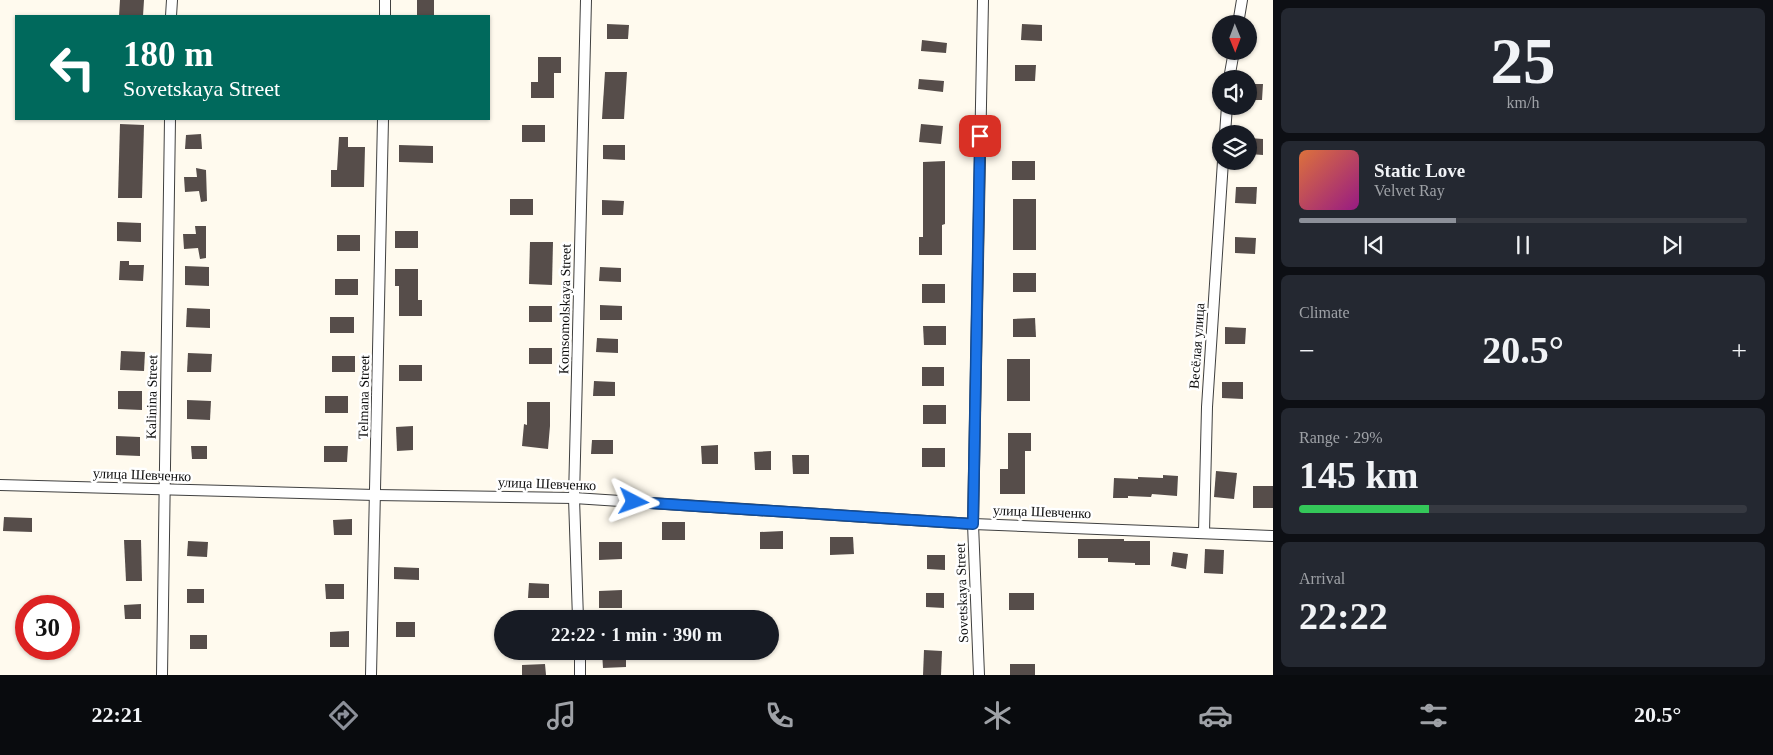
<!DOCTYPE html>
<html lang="en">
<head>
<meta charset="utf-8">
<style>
	:root { --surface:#171b24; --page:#242831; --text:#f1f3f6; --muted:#9ea1a6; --line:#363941; --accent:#8c9099 }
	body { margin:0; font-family:Georgia,serif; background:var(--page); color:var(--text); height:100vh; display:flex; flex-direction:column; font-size:19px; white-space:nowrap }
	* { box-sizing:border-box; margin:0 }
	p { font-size:16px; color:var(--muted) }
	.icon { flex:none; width:28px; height:28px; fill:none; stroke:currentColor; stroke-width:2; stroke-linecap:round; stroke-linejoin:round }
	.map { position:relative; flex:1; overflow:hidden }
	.sheet { display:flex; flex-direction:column; gap:8px; padding:8px; background:#0d0f14; width:500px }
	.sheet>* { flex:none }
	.hud { position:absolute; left:15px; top:15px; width:475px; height:105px; border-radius:0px; box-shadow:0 1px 4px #0004; background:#00695c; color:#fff; overflow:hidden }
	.needle { width:32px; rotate:179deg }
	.fabs { position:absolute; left:1212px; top:15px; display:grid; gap:10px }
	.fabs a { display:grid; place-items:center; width:45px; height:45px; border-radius:50%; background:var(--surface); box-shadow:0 1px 4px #0004; font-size:25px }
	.speed { position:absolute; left:15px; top:595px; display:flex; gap:10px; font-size:25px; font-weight:700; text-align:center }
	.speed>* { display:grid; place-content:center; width:65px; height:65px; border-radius:50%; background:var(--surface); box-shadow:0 1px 4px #0004; line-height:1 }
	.speed .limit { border:8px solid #d22; background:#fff; color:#111 }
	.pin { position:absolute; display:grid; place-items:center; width:42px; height:42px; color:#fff; margin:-21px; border-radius:10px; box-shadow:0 2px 8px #0006 }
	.me { position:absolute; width:55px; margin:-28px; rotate:94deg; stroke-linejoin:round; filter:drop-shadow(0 0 4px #0008) }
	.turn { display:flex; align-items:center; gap:18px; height:105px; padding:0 25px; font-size:22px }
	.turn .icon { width:65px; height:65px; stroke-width:2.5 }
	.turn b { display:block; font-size:35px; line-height:42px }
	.big { font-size:38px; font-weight:600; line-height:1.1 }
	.sheet .widget { flex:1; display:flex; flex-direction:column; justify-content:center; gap:8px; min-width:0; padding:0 18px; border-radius:8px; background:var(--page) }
	.sheet .dial { align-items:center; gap:0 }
	.dial b { font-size:65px; line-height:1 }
	.song { display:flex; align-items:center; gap:15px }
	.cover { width:60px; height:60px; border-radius:8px; background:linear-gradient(135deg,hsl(20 70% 55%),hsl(310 70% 35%)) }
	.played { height:5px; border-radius:2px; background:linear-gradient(90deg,var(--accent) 35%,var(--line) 35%) }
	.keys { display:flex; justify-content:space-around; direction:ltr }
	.heat { display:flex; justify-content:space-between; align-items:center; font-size:28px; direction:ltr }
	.charge { height:8px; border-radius:4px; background:linear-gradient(90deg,#34c759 29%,var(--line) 0) }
	.trip { position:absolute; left:494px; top:610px; width:285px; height:50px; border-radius:25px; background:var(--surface); box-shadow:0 1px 4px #0004; font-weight:600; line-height:50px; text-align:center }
	.dock { display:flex; height:80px; justify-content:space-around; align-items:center; background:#090b0e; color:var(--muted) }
	.dock .icon { width:35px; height:35px }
	.dock .selected { color:var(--accent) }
	.dock b { font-size:22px; color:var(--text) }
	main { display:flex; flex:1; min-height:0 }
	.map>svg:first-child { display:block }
	.building { fill:#564d4a }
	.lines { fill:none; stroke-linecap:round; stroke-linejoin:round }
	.street-casing { stroke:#404040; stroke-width:12 }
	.street { stroke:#fff; stroke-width:10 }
	.route-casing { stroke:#114b97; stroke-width:12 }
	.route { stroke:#1a73e8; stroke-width:9 }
	.labels { text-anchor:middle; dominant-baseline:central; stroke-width:5; stroke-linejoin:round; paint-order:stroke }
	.street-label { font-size:14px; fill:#0d0d0d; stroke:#fff }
</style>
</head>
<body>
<main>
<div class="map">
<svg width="1273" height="675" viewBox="0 0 1273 675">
	<rect width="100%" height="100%" fill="#fffaee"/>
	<!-- building -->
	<g class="building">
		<polygon points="120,0 144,0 143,16 119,16"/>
		<rect x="417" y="0" width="17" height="16"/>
		<polygon points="607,24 629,25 628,39 607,39"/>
		<polygon points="1022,24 1042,25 1042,41 1021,40"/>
		<polygon points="922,40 947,43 946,53 921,51"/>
		<polygon points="538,57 561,57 561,73 554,73 554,98 531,98 531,82 538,82"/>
		<polygon points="1015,65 1036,65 1035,81 1015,81"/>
		<polygon points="605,72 627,72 624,119 602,119"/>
		<polygon points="919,79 944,81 943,92 918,89"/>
		<polygon points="1249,84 1263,84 1262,100 1249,100"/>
		<polygon points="120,124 144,125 142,198 118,198"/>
		<polygon points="921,124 943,126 941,144 919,142"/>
		<rect x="522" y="125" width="23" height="17"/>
		<polygon points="201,134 202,149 185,149 186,135"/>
		<polygon points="339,137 348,137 348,147 365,147 364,187 331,187 331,170 337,170"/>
		<polygon points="1249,138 1263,139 1263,155 1249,154"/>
		<polygon points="399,145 433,146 433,163 399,162"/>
		<polygon points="603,145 625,145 625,160 603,159"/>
		<polygon points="945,161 945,224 942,225 942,255 919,255 919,237 923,237 923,162"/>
		<rect x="1012" y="161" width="23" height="19"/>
		<polygon points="196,168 206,170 207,201 201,202 199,191 185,192 184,177 197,177"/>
		<polygon points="1236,187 1257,187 1256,204 1235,203"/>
		<rect x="510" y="199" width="23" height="16"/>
		<rect x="1013" y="199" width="23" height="51"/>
		<polygon points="602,200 624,201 623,215 602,215"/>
		<polygon points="117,222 141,223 141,242 117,241"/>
		<polygon points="195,226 206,226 206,258 200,259 198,248 184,249 183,234 196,234"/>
		<rect x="395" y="231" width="23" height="17"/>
		<rect x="337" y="235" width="23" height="16"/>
		<polygon points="1235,237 1256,238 1255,254 1235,253"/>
		<polygon points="530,242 553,242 552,285 529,284"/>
		<polygon points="120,261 129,261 129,265 144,265 143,281 119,280"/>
		<polygon points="185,266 209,267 209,286 185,285"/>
		<polygon points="600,267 621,268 621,282 599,281"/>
		<polygon points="395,269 418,269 418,300 422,300 422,316 399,316 399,286 395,286"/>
		<rect x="1013" y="273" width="23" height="19"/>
		<rect x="335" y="279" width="23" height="16"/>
		<rect x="922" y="284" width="23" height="19"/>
		<polygon points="600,305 622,306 622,320 600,320"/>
		<rect x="529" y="306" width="23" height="16"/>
		<polygon points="187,308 210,309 210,328 186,327"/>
		<rect x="330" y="317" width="24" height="16"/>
		<polygon points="1035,318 1036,337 1013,337 1013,319"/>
		<polygon points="923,326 946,326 946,345 924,345"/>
		<polygon points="1225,327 1246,328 1245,344 1225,344"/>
		<polygon points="597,338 618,339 618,353 596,352"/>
		<rect x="529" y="348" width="23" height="16"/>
		<polygon points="121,351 145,352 144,371 120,370"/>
		<polygon points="188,353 212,354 211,372 187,372"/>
		<rect x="332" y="356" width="23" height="16"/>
		<rect x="1007" y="359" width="23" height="42"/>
		<rect x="399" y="365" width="23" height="16"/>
		<rect x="922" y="367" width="22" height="19"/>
		<polygon points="594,381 615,382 615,396 593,396"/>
		<polygon points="1222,382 1243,382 1243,399 1222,398"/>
		<polygon points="118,391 142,391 142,410 118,409"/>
		<rect x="325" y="396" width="23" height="17"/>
		<polygon points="187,400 211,401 210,420 187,419"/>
		<polygon points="527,402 550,402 550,426 548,449 522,446 524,424 527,425"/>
		<rect x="923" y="405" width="23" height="19"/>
		<polygon points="413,426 413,450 397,451 396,427"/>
		<polygon points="1008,433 1031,433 1031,451 1025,451 1025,494 1000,494 1000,469 1008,469"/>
		<polygon points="116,436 140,437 140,456 116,455"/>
		<polygon points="592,440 613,440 613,454 591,454"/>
		<polygon points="718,445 718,464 702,464 701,446"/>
		<polygon points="191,446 207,446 207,459 192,459"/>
		<polygon points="324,446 348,446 347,462 324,462"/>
		<rect x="922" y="448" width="23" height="19"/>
		<polygon points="771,451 771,470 755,470 754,452"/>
		<polygon points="792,455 809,455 809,474 793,474"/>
		<polygon points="1216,471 1237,473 1234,499 1214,497"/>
		<polygon points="1163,475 1178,476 1177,496 1152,494 1151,497 1128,496 1128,498 1113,498 1114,478 1138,479 1138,477 1163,478"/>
		<rect x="1253" y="486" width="20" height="22"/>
		<polygon points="4,517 32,518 32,532 3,531"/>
		<polygon points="352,519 352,535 334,535 333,520"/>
		<rect x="662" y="522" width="23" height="18"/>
		<polygon points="783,531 783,549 760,549 760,532"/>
		<polygon points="830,537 853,537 854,554 830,555"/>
		<polygon points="1078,539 1124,539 1124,541 1150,541 1150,565 1135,565 1135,563 1108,562 1108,558 1078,558"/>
		<polygon points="124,540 141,540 142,581 126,581"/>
		<polygon points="188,541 208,542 207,557 187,556"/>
		<polygon points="599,542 622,542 622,559 599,560"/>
		<polygon points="1205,549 1224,550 1223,574 1204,573"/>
		<polygon points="1173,552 1188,554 1186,569 1171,566"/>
		<polygon points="927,555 945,555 945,570 927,569"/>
		<polygon points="394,567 419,568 419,580 394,579"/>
		<polygon points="529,583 549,584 549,598 528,598"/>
		<polygon points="325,584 344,584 344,599 326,599"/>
		<rect x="187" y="589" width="17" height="14"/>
		<polygon points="622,590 622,608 599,608 599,591"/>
		<polygon points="926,593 944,593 944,608 926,607"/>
		<rect x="1009" y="593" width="25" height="17"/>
		<polygon points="141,604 141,619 125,619 124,605"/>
		<rect x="396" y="622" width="19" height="15"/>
		<polygon points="349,631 349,647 330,647 330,632"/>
		<rect x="190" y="635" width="17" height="14"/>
		<polygon points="924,650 942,651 941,675 923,675"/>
		<polygon points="602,651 626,651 626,667 603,668"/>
		<polygon points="545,664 546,675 522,675 522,665"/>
		<rect x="1010" y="664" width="25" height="11"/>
	</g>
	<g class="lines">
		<!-- street casing -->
		<g class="street-casing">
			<g id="street">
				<polyline points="171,16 172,0"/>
				<polyline points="385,16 385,0"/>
				<polyline points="1238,24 1242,0"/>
				<polyline points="1229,79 1234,51"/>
				<polyline points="1225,134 1227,106"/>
				<polyline points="0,485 375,495 574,498 973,524 1273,536"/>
				<polyline points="1204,532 1207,407 1223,161"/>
				<polyline points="578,619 574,498 586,0"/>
				<polyline points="580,651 580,675"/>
				<polyline points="162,675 170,119"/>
				<polyline points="371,675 383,119"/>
				<polyline points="979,675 973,524 983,0"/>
			</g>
		</g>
		<!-- street -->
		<use href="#street" class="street"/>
	</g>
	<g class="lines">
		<!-- route casing -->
		<g class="route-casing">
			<polyline id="route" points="634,502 973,524 980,136"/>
		</g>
		<!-- route -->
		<use href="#route" class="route"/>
	</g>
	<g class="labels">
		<!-- street labels -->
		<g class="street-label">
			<text transform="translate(565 309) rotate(-89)">Komsomolskaya Street</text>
			<text transform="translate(1197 346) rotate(-86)">Весёлая улица</text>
			<text transform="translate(152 397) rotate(-89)">Kalinina Street</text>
			<text transform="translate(364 397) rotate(-89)">Telmana Street</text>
			<text transform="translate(142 475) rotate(2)">улица Шевченко</text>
			<text transform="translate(547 484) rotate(2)">улица Шевченко</text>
			<text transform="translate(1042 512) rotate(2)">улица Шевченко</text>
			<text transform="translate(962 593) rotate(-92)">Sovetskaya Street</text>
		</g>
	</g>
</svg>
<div class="fabs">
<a><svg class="needle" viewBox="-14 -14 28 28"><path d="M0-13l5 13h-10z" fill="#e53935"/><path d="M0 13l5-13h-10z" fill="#9ea1a6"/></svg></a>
<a><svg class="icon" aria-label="sound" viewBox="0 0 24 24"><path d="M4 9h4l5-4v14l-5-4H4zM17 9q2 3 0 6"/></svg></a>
<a><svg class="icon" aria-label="layers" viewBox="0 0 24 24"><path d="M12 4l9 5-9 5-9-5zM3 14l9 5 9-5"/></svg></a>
</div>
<div class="speed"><div class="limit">30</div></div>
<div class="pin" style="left:980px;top:136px;background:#d93025"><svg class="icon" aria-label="arrive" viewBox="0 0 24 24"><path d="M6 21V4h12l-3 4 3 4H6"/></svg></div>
<svg class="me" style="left:634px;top:502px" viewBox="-20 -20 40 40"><path d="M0-17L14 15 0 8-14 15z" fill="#1a73e8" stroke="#fff" stroke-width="4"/></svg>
<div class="trip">22:22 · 1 min · 390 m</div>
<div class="hud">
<div class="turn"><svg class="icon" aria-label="left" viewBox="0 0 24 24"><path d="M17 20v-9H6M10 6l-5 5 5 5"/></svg><div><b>180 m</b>Sovetskaya Street</div></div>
</div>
</div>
<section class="sheet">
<div class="widget dial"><b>25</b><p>km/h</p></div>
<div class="widget">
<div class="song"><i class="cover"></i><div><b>Static Love</b><p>Velvet Ray</p></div></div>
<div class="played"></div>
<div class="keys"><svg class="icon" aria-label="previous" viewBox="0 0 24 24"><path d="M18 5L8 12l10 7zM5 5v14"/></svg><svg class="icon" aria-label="pause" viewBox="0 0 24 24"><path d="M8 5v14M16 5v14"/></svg><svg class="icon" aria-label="next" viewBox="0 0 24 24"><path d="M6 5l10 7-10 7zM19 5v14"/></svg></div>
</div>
<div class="widget"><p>Climate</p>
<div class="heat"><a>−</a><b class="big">20.5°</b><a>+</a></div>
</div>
<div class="widget"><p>Range · 29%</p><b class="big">145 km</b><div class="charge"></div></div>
<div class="widget"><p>Arrival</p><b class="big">22:22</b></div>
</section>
</main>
<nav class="dock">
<b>22:21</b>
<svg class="icon selected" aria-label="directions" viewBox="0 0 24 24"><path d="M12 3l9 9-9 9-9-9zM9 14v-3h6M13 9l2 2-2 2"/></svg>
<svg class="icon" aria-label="music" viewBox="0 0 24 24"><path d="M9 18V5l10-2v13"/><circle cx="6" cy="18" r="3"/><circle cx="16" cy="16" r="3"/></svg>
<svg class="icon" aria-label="phone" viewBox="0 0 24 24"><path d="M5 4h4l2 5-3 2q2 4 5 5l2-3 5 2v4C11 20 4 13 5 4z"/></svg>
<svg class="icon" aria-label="climate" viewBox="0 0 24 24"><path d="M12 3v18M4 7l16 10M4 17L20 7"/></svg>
<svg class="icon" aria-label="car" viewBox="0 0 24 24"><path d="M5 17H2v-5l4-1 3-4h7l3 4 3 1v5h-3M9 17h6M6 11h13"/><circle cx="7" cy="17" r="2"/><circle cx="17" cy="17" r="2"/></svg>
<svg class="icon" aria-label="filters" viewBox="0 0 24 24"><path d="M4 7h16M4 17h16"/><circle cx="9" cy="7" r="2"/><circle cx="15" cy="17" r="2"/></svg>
<b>20.5°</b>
</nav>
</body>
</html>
